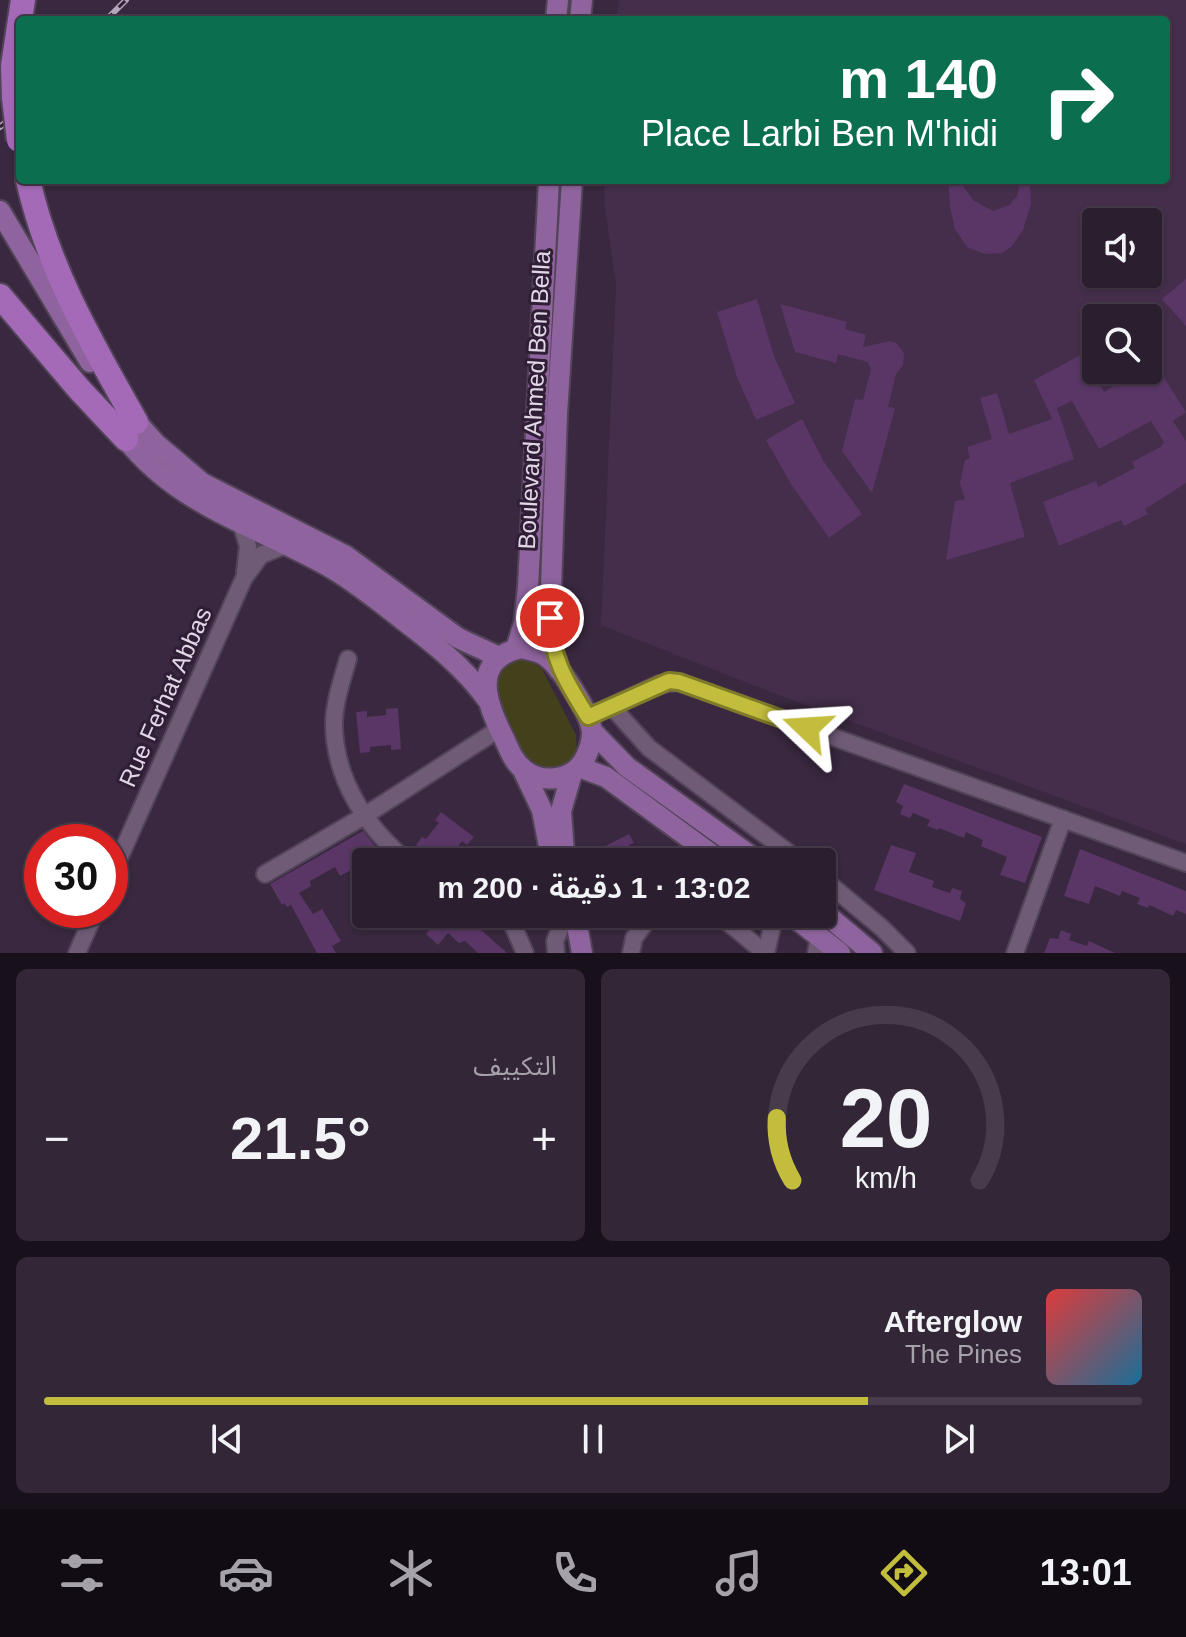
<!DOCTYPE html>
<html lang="ar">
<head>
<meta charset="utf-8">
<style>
	:root { --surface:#2b1e2f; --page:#332737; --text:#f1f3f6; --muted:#a6a2aa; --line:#473c4b; --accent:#c3bd3e }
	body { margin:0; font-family:Helvetica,"Noto Sans Arabic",sans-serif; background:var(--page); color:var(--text); direction:rtl; height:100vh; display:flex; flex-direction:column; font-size:30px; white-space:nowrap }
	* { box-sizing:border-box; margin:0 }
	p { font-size:26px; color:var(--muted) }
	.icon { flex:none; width:44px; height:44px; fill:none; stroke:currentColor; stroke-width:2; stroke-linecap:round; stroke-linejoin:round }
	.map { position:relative; height:953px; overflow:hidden; direction:ltr }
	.details { display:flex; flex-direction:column; gap:16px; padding:16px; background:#18101a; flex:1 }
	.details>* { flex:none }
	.hud { position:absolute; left:16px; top:16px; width:1154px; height:168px; border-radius:8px; box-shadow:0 2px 6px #0004,0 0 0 2px var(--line); direction:rtl; background:#0b6e4f; color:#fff; overflow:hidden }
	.tools { position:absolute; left:1082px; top:208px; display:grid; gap:16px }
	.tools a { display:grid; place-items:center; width:80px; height:80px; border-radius:8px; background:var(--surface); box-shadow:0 2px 6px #0004,0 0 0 2px var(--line); font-size:40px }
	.speed { position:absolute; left:24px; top:824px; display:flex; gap:16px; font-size:40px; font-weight:700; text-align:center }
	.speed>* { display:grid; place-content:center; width:104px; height:104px; border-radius:50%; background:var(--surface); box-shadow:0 2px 6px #0004,0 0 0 2px var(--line); line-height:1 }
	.speed .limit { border:12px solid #d22; background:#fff; color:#111 }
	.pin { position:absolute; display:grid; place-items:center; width:68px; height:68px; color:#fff; margin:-34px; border:4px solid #fff; border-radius:50%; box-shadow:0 2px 8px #0007 }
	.me { position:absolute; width:88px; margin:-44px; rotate:290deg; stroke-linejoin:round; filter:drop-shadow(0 0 6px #0008) }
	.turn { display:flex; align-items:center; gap:28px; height:168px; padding:0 40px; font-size:36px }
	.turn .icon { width:104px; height:104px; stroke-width:2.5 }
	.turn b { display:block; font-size:56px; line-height:68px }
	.big { font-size:60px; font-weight:600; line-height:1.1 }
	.details .card { flex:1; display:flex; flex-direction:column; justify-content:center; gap:12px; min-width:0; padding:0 28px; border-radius:12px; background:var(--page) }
	.details .dial { align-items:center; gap:0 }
	.dial svg { height:208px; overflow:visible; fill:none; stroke:var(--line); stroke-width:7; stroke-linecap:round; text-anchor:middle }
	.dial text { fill:var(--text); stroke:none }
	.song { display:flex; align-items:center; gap:24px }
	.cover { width:96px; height:96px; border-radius:12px; background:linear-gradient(135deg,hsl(0 70% 55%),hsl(200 70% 35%)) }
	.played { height:8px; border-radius:4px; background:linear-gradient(90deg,var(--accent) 75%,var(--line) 75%) }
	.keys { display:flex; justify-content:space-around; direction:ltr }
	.heat { display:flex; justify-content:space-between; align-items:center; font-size:44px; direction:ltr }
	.details .tiles { flex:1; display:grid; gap:16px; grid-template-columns:1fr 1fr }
	.card:last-child { grid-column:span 2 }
	.trip { position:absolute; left:352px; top:848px; width:484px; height:80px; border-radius:8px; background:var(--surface); box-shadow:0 2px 6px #0004,0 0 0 2px var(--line); font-weight:600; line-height:80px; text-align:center; direction:rtl }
	.menu { display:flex; height:128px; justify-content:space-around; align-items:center; background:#110c13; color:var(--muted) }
	.menu .icon { width:56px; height:56px }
	.menu .selected { color:var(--accent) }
	.menu b { font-size:36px; color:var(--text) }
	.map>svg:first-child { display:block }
	.built { fill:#442e4b; fill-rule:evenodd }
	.green { fill:#43411b }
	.building { fill:#593665 }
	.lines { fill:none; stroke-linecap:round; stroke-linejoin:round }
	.minor-casing { stroke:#524458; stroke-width:20 }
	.major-casing { stroke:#524458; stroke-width:24 }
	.highway-casing { stroke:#524458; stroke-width:28 }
	.minor { stroke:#6f5b76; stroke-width:16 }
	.major { stroke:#8f649e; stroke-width:20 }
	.highway { stroke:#a46ab8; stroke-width:24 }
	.rail-casing { stroke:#b4a7b8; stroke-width:6 }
	.rail { stroke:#2f1e35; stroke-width:3; stroke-dasharray:9; stroke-linecap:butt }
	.highway-bridge-casing { stroke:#524458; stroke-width:28; stroke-linecap:butt }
	.highway-bridge { stroke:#a46ab8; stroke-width:24 }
	.route-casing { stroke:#7f7b28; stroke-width:20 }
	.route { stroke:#c3bd3e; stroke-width:14 }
	.labels { text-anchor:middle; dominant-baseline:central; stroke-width:6; stroke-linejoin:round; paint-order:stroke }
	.street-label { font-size:24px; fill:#e2d7e6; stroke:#2f1e35 }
</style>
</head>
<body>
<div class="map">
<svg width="1186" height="953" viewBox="0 0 1186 953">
	<rect width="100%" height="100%" fill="#39283f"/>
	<!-- built -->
	<path class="built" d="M619,0H1186V844L773,693L601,625L616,285L604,202L605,180H1166V20H617ZM1096,222H1148V274H1096ZM1096,318H1148V370H1096Z"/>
	<!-- green -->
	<polygon class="green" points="517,659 534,663 542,669 576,735 577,752 566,767 550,772 528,764 489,695 504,662"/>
	<!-- building -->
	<g class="building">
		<polygon points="948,180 962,180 963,186 974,201 993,211 1009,205 1017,196 1021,180 1030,180 1031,204 1023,230 1012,246 1002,253 984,254 967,247 955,229 950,207"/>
		<polygon points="1186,279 1186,326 1162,299"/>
		<polygon points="757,299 774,356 795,403 756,420 737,377 717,312"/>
		<polygon points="780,304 847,322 845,329 866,335 863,347 890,341 896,343 904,353 903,365 896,374 888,407 895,408 872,493 842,451 855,399 863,400 871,370 868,362 838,354 836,363 795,352"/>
		<polygon points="1096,347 1096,377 1104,392 1141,370 1148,370 1148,366 1154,362 1186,412 1173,421 1186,441 1186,483 1145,509 1148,514 1124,526 1121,520 1059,546 1043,502 1096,481 1098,487 1135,468 1132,462 1162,446 1164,442 1151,421 1099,449 1072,401 1057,408 1074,459 1010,483 1025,537 946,560 955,501 965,499 960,483 965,460 970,458 967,447 992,439 980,398 997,393 1009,434 1052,419 1034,380"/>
		<polygon points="802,419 824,462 862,514 829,538 791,484 766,440"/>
		<polygon points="398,708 401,749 391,750 391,745 370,747 370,752 360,753 356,712 367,711 367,717 386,715 386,709"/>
		<polygon points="904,784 1042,837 1025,883 1000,875 1007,857 981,846 983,840 966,832 964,838 939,828 938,830 927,826 930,820 913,813 910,818 900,814 903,806 896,802"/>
		<polygon points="441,812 474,837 467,845 462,841 450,857 457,862 438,862 416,845 422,837 426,839 433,830 439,823 435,820"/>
		<polygon points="363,831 375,846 372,847 377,856 340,876 335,867 310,881 311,886 299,893 313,914 322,909 341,941 332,946 336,953 317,953 291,905 287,907 284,903 282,905 270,884"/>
		<polygon points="629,834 634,843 629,845 638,862 597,862 592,853"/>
		<polygon points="891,845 916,853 909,872 934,881 932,887 950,893 952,888 962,891 960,899 966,903 960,921 874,890"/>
		<polygon points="1080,849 1186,891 1186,914 1176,910 1173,916 1149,905 1148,908 1137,904 1140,898 1122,891 1120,896 1095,886 1089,904 1064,896"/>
		<polygon points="437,914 463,914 507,953 478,953 465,941 459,943 448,933 438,945 426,934 431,928 428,924"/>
		<polygon points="1061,930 1071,934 1069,940 1087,946 1089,941 1115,953 1044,953 1050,938 1058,939"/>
	</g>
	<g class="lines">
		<!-- minor casing -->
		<g class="minor-casing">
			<g id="minor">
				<polyline points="241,523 248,546 245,572"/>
				<path d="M348,659C342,680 334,703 334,725C335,781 367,828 408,862"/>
				<polyline points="612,707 649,748 801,862"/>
				<polyline points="588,717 659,684 679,682 1186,863"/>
				<polyline points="265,874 364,816 499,729"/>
				<polyline points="822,878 882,928 907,953"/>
				<polyline points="110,879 244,578 261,555 286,545"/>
				<polyline points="508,914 525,953"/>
				<polyline points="718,914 765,953"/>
				<polyline points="77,953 96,910"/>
				<polyline points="556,953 555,941 563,922"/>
				<polyline points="631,953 634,938 652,914"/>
				<polyline points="766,953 775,914"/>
				<polyline points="816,953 819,937"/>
				<polyline points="1015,953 1063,819"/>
			</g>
		</g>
		<!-- major casing -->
		<g class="major-casing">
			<g id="major">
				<polyline points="556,20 558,0"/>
				<polyline points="580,20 582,0"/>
				<polyline points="0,211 90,362"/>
				<polyline points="126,410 156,444 202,483 346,556 458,638 499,657"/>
				<path d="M117,427C172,506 255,524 333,569C358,584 380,602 403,620C434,644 463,666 487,699"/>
				<path d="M521,648C529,650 537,651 544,655C560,665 591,714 592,733C592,743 588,753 583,762C570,781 541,784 523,769C513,761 509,749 504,738C487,705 469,660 521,648Z"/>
				<polyline points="516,649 524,623 528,587 549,180"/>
				<polyline points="559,670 552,647 550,618 557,414 572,180"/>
				<polyline points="592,731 627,767 759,862"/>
				<polyline points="579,767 606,777 722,862"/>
				<polyline points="522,768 542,810 552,862"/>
				<polyline points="564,854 561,811 572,773"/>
				<polyline points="822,911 872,953"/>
				<polyline points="575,914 582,953"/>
				<polyline points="790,914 840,953"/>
			</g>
		</g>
		<!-- highway casing -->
		<g class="highway-casing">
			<g id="highway">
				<polyline points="14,98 13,66 23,0"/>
				<path d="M28,180C48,269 92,344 136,422"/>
				<polyline points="0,296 79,389 126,439"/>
			</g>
		</g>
		<!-- minor -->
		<use href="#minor" class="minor"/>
		<!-- major -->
		<use href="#major" class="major"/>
		<!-- highway -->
		<use href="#highway" class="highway"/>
		<!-- rail casing -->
		<g class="rail-casing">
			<g id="rail">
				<polyline points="106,20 126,0"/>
				<polyline points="0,127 20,110"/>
			</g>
		</g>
		<!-- rail -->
		<use href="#rail" class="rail"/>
		<!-- highway-bridge casing -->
		<g class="highway-bridge-casing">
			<polyline id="highway-bridge" points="14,98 19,140"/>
		</g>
		<!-- highway-bridge -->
		<use href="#highway-bridge" class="highway-bridge"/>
	</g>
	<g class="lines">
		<!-- route casing -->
		<g class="route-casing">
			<path id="route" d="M550,618C551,659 567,683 588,717L669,681L679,682L807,728"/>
		</g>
		<!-- route -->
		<use href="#route" class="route"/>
	</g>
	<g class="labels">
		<!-- street labels -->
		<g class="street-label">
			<text transform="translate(534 400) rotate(-87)">Boulevard Ahmed Ben Bella</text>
			<text transform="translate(165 697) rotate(-66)">Rue Ferhat Abbas</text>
		</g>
	</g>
</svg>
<div class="tools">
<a><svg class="icon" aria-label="sound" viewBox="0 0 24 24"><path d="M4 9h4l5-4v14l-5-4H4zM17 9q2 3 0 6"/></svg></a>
<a><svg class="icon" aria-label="search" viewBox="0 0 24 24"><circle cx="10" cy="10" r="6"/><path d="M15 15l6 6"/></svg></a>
</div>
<div class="speed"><div class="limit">30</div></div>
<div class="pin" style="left:550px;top:618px;background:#d93025"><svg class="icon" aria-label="arrive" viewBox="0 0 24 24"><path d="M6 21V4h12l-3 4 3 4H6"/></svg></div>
<svg class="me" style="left:807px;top:728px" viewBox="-20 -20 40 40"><path d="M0-17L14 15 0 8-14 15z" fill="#c3bd3e" stroke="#fff" stroke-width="4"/></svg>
<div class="trip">13:02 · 1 دقيقة · 200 m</div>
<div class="hud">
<div class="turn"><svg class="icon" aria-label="right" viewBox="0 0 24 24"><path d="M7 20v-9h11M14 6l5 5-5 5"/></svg><div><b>140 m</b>Place Larbi Ben M'hidi</div></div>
</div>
</div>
<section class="details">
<div class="tiles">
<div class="card dial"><svg viewBox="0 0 100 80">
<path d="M14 69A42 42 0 1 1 86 69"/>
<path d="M14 69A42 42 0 0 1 8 45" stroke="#c3bd3e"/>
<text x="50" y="56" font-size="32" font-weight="700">20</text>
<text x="50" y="72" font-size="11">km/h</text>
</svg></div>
<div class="card"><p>التكييف</p>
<div class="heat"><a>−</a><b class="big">21.5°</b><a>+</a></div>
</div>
<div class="card">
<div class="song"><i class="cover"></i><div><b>Afterglow</b><p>The Pines</p></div></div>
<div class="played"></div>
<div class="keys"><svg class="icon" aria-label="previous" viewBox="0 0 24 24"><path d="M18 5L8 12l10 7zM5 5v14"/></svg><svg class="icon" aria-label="pause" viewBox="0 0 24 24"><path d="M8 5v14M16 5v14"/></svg><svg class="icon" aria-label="next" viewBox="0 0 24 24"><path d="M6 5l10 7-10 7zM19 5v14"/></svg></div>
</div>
</div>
</section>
<nav class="menu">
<b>13:01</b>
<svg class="icon selected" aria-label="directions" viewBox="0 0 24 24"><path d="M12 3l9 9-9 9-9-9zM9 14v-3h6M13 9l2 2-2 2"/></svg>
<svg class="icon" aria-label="music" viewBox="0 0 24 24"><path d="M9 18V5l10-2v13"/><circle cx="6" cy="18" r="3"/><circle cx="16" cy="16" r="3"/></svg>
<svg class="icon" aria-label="phone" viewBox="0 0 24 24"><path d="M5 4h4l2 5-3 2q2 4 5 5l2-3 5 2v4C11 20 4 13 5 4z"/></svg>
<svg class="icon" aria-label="climate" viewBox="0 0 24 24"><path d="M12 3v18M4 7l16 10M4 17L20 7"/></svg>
<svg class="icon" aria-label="car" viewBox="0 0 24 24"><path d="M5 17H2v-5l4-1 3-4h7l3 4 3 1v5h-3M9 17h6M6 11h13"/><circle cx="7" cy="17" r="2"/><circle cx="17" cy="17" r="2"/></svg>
<svg class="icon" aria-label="filters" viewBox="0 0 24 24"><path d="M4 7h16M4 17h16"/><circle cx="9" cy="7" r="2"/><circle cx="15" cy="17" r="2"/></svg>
</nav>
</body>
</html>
